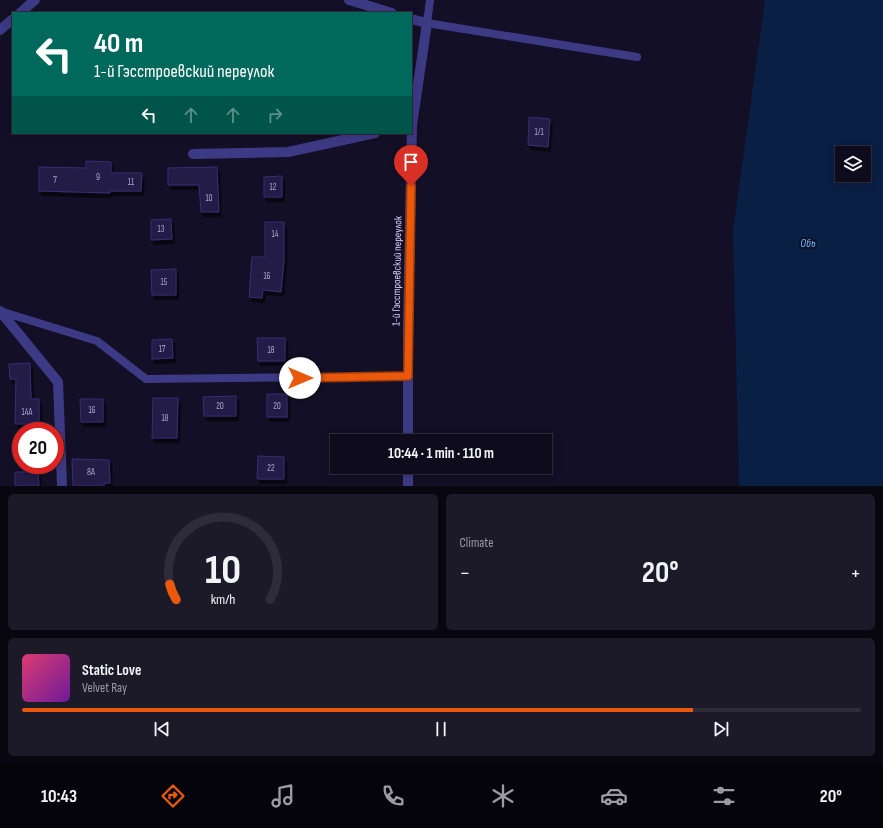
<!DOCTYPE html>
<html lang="en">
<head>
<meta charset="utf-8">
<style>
	:root { --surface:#0e0b1c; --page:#1c1929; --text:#f1f3f6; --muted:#9b9ba3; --line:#2e2b3b; --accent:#ea580c }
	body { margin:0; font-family:"Sofia Sans Condensed",sans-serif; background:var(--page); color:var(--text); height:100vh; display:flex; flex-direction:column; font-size:15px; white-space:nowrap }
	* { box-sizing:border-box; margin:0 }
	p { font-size:13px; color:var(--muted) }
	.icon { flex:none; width:22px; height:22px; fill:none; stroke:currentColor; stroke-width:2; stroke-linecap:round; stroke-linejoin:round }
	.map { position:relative; height:486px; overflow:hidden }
	.sheet { display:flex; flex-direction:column; gap:8px; padding:8px; background:#08060f; flex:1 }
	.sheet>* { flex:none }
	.guide { position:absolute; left:12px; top:12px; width:400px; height:122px; border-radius:0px; box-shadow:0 2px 10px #0003,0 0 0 1px var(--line); background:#00695c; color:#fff; overflow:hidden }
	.tools { position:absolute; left:835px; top:146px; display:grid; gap:8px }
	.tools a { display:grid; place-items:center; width:36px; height:36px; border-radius:0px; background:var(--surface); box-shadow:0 2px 10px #0003,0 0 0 1px var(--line); font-size:20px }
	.speed { position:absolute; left:12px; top:422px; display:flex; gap:8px; font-size:20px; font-weight:700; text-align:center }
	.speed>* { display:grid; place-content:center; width:52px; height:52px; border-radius:50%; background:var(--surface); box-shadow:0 2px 10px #0003,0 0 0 1px var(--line); line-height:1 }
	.speed .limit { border:6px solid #d22; background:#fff; color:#111 }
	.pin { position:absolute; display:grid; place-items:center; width:34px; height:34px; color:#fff; margin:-41px -17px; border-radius:50% 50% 50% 0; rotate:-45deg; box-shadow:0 0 4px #0007 }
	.pin .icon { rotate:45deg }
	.me { position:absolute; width:44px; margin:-22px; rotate:90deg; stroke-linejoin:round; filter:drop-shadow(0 0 3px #0008) }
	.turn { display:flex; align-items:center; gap:14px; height:84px; padding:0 16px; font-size:18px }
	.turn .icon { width:52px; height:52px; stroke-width:2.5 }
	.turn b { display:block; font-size:28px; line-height:34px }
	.lanes { display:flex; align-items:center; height:38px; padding:0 16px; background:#0003; justify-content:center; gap:20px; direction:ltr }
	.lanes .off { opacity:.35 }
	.big { font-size:30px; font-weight:700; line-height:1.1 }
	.sheet .card { flex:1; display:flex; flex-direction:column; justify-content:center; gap:6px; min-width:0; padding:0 14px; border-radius:6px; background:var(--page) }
	.sheet .dial { align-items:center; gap:0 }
	.dial svg { height:104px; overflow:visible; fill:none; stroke:var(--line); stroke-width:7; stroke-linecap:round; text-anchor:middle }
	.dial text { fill:var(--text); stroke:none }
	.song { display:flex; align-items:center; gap:12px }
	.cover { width:48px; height:48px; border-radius:6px; background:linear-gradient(135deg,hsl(340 70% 55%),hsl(280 70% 35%)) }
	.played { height:4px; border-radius:2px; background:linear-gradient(90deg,var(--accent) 80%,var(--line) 80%) }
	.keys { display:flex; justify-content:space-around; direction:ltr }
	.heat { display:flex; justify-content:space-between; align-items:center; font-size:22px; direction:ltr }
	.sheet .tiles { flex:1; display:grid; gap:8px; grid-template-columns:1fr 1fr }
	.card:last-child { grid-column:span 2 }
	.trip { position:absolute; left:330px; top:434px; width:222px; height:40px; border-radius:0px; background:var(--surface); box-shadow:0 2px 10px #0003,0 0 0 1px var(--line); font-weight:700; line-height:40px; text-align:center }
	.dock { display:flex; height:64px; justify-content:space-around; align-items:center; background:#06040b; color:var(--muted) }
	.dock .icon { width:28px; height:28px }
	.dock .on { color:var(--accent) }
	.dock b { font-size:18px; color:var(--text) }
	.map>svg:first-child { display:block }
	.water { fill:#0a1f44; fill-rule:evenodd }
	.building { fill:#241b47; stroke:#3b2d73; filter:url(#shadow) }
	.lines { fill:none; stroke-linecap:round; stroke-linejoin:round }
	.service { stroke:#3d3a85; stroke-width:8 }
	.minor { stroke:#3d3a85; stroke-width:10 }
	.route-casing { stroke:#983908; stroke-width:10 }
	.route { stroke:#ea580c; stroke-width:7 }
	.labels { text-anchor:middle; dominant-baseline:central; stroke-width:4; stroke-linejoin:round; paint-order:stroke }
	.number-label { font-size:9px; fill:#aca6d1 }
	.street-label { font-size:11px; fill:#d9d4ff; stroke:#130f26 }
	.water-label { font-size:12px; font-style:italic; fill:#62b6ff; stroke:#130f26 }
</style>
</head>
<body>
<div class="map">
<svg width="883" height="486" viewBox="0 0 883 486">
	<defs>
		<filter id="shadow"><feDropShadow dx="2.5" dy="4.5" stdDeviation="0" flood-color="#0009"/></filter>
	</defs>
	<rect width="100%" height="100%" fill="#130f26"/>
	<!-- water -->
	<path class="water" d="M765,0H883V486H739L733,230ZM842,153H864V175H842Z"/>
	<!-- building -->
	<g class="building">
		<polygon points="529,117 550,119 548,147 528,145"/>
		<polygon points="86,161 111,162 111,173 142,173 141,191 110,191 110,193 39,191 39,167 86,168"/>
		<polygon points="217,167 219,212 201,212 199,185 168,185 168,168"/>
		<polygon points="282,176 282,197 264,197 264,177"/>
		<polygon points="171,219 172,239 151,240 151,220"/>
		<polygon points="265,222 284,222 284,260 281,292 263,290 262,298 249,297 252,257 265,257"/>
		<polygon points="176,269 176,295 152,295 151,270"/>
		<polygon points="257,338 285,338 285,361 258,361"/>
		<polygon points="172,339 173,358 152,359 152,340"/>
		<polygon points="30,363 31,399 39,399 39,424 15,424 16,379 10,379 9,364"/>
		<rect x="267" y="394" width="20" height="23"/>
		<polygon points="236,396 236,416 204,416 203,397"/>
		<polygon points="153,398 178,398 177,438 152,438"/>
		<polygon points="80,399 103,399 103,422 81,422"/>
		<polygon points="258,456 284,457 284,479 257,479"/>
		<polygon points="72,459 109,460 110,483 104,483 104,486 73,486"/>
		<polygon points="15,472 38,472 39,486 15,486"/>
	</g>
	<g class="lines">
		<!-- service -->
		<g class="service">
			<polyline points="430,0 427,23 637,57"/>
			<polyline points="0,311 97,341 146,379 408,376"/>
		</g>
		<!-- minor -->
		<g class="minor">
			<polyline points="349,0 392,13"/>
			<polyline points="20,13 35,0"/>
			<polyline points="0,30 13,19"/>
			<polyline points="193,154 288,152 375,133"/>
			<polyline points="0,311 58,382 62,486"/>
			<polyline points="408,441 408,324 412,125 427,23 411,19"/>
			<polyline points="408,486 408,467"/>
		</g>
	</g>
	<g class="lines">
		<!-- route casing -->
		<g class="route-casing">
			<polyline id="route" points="300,378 408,376 411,186"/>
		</g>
		<!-- route -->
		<use href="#route" class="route"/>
	</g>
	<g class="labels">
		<!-- number labels -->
		<g class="number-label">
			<text x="539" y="132">1/1</text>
			<text x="98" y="177">9</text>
			<text x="55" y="180">7</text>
			<text x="131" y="182">11</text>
			<text x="273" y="187">12</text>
			<text x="209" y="198">10</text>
			<text x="161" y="229">13</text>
			<text x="275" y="234">14</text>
			<text x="267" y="276">16</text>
			<text x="164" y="282">15</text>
			<text x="162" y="349">17</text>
			<text x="271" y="350">18</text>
			<text x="220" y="406">20</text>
			<text x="277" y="406">20</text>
			<text x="92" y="410">16</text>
			<text x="27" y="412">14А</text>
			<text x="165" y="418">18</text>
			<text x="271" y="468">22</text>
			<text x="91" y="472">8А</text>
		</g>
		<!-- street labels -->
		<g class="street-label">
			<text transform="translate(397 271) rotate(-89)">1-й Гэсстроевский переулок</text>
		</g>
		<!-- water labels -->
		<g class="water-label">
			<text x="808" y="243">Обь</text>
		</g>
	</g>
</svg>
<div class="tools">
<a><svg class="icon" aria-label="layers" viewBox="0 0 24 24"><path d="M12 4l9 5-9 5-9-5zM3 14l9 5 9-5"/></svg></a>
</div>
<div class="speed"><div class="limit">20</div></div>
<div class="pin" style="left:411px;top:186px;background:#d93025"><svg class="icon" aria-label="arrive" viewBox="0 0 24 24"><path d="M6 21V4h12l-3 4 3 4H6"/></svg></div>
<svg class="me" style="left:300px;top:378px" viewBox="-20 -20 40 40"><circle r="19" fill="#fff"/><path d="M0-13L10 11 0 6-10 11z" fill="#ea580c"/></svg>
<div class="trip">10:44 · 1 min · 110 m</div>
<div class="guide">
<div class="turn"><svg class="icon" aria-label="left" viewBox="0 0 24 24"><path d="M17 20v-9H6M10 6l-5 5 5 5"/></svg><div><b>40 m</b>1-й Гэсстроевский переулок</div></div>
<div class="lanes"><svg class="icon" aria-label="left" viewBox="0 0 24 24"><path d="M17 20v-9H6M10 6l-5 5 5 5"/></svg><svg class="icon off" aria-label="ahead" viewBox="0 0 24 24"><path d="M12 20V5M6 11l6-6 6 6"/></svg><svg class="icon off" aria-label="ahead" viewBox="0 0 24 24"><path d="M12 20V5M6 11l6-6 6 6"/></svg><svg class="icon off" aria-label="right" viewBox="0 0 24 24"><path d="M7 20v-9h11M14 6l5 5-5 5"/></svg></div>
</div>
</div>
<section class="sheet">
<div class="tiles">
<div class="card dial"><svg viewBox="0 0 100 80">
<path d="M14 69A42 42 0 1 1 86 69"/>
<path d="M14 69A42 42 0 0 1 9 57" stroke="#ea580c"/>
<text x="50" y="56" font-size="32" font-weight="700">10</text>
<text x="50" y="72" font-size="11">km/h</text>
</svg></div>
<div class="card"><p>Climate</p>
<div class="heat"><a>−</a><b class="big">20°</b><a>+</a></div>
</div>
<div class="card">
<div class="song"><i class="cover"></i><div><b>Static Love</b><p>Velvet Ray</p></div></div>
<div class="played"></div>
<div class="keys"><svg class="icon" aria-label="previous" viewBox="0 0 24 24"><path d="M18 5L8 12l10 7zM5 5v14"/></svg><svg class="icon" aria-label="pause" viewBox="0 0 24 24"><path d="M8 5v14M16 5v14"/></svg><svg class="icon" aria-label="next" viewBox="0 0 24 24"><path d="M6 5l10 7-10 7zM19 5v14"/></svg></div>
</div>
</div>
</section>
<nav class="dock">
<b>10:43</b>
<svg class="icon on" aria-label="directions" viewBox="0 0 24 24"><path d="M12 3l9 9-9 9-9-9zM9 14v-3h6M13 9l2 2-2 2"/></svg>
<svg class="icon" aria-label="music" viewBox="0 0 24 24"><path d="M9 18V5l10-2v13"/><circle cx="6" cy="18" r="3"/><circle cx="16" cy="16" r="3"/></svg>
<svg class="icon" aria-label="phone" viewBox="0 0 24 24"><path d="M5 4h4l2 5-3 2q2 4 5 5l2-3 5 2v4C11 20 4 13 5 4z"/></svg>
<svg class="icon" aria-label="climate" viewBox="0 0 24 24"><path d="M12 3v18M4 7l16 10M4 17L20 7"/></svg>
<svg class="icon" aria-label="car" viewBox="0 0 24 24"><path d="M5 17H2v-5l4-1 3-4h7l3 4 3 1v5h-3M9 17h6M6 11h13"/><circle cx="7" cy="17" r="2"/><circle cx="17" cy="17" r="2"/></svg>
<svg class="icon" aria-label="filters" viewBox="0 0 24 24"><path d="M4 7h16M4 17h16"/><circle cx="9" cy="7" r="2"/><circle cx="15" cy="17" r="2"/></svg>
<b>20°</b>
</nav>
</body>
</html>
